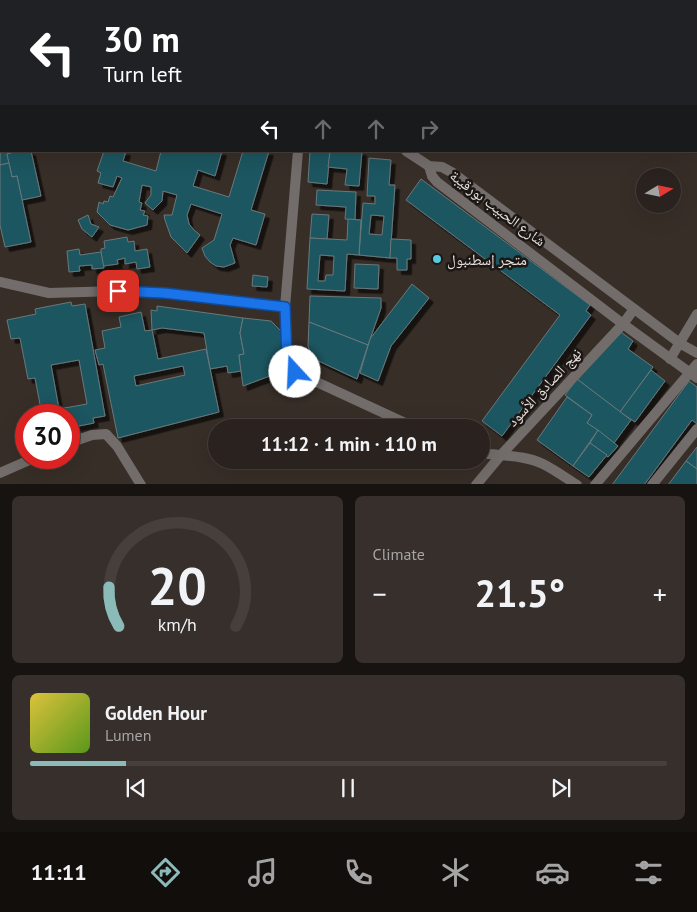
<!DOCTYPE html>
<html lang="en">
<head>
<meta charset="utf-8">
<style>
	:root { --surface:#2a221e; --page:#362f2b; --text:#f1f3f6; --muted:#a5a4a4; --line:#463f3c; --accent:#8bbbb9 }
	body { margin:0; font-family:"PT Sans","Noto Naskh Arabic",sans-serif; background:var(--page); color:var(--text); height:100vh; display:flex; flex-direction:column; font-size:19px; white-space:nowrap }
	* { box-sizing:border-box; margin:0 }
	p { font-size:16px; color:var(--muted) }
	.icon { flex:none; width:28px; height:28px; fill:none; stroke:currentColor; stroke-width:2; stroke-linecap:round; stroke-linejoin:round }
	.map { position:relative; height:484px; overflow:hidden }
	.details { display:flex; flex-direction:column; gap:12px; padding:12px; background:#171310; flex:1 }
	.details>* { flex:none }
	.top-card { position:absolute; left:0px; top:0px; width:698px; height:152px; box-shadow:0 5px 20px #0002,0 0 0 1px var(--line); background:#202124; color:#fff; overflow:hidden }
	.needle { width:32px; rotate:80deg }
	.buttons { position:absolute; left:636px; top:168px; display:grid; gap:10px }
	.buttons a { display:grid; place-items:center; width:45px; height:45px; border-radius:50%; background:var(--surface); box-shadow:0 5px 20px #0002,0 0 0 1px var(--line); font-size:25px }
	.speed { position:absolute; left:15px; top:404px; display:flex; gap:10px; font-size:25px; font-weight:700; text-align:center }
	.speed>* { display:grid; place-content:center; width:65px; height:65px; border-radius:50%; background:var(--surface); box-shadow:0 5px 20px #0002,0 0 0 1px var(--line); line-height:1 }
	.speed .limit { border:8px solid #d22; background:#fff; color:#111 }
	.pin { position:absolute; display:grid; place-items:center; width:42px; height:42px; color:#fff; margin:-21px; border-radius:10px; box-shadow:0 2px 8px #0006 }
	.me { position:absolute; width:55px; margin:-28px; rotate:340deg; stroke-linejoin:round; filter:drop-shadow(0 0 4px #0008) }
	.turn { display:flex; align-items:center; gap:18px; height:105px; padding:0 20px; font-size:22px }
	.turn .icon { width:65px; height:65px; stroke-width:2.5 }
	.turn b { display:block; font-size:35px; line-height:42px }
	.lanes { display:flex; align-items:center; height:48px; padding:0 20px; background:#0003; justify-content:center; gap:25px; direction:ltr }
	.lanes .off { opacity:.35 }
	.big { font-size:38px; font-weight:800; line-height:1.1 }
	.details .widget { flex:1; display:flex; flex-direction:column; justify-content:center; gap:8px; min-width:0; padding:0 18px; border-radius:8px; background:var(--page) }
	.details .dial { align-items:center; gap:0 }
	.dial svg { height:130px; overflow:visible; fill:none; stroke:var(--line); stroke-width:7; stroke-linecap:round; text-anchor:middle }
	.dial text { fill:var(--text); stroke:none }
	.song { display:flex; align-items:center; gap:15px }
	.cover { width:60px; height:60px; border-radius:8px; background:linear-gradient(135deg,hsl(50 70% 55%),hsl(90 70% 35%)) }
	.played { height:5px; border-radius:2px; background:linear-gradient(90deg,var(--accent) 15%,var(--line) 15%) }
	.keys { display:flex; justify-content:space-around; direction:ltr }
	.heat { display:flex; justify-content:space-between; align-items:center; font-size:28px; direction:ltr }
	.details .tiles { flex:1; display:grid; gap:12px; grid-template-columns:1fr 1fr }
	.widget:last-child { grid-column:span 2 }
	.trip { position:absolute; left:208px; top:419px; width:282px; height:50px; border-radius:25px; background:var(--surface); box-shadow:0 5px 20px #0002,0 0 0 1px var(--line); font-weight:800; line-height:50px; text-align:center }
	.tab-bar { display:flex; height:80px; justify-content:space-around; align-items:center; background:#110e0c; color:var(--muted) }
	.tab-bar .icon { width:35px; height:35px }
	.tab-bar .active { color:var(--accent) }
	.tab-bar b { font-size:22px; color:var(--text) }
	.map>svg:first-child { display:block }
	.building { fill:#1c5661; stroke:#69787b; fill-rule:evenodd; filter:url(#shadow) }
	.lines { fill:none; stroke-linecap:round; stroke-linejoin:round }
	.pedestrian { stroke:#726d6a; stroke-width:10 }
	.minor { stroke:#726d6a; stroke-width:10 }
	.tertiary { stroke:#726d6a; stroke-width:10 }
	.route-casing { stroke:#114b97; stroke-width:12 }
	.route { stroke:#1a73e8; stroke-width:9 }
	.poi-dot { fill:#55cae0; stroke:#1c1715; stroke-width:2 }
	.labels { text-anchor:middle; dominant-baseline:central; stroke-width:5; stroke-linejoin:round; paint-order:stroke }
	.street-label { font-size:15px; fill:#e7e1dd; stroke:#1c1715 }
	.poi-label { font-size:15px; fill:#e7e1dd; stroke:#1c1715; text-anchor:start }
</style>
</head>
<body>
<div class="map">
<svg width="697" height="485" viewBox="0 0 697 485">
	<defs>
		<filter id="shadow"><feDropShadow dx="4.5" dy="4.5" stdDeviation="0" flood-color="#0009"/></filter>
	</defs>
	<rect width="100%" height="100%" fill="#382e28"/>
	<!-- building -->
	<g class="building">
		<polygon points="330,0 384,0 383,1"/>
		<polygon points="0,60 1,60 0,111"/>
		<polygon points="1,110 1,151 17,152 7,154 9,163 0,165"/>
		<polygon points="17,151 31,151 41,196 22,200 17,176 12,177 7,154"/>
		<polygon points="104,151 126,151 123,161 156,171 161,151 222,151 215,176 198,170 193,186 229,197 243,151 269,151 251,210 265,214 256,245 233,238 230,245 235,263 224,267 216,266 210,262 205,256 202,248 214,240 222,214 191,204 187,215 189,224 194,230 200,235 187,253 171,237 165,220 164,215 172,215 177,195 163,191 162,201 153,210 145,203 151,195 151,187 142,185 139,202 142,203 140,210 145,211 143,215 148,216 147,225 128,230 110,225 97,212 99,202 103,204 104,201 108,202 110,196 113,197 122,178 117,176 113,187 98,183 101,173 97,171"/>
		<polygon points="310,151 330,151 327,184 308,182"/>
		<polygon points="330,151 362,151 359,186 345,185 347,169 328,167"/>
		<path d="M369,158L391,160L389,185H395L390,258L359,255L363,203L375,204V196H367ZM371,215L384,216L382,235L369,234Z"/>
		<polygon points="9,163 12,177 17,176 31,242 5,247 0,225 0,165"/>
		<polygon points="421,179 590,305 586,311 591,315 502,436 482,421 560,315 406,200"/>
		<polygon points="317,190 356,192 355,220 345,219 346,207 316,205"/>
		<polygon points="312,214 329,215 327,239 310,238"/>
		<polygon points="88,215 91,224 99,227 92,237 82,229 78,220"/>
		<path d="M348,219L361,220L359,255L347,254L345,291L307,289L310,238L347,240ZM320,255L334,256L333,275H326L325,281H318Z"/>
		<polygon points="127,237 128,242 134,241 135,251 147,249 150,267 137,269 136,262 125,264 125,258 117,260 118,264 103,266 101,252 101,249 105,248 104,241"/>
		<polygon points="391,239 411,240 411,259 407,259 407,270 397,270 397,258 390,258"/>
		<polygon points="79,249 80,255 101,252 104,268 92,269 92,265 79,266 80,271 69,272 67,251"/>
		<polygon points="355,264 379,265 378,289 354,288"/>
		<polygon points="253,275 268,277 267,287 252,286"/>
		<polygon points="412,284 429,298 391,346 378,381 360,373 370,339"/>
		<polygon points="310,296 381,298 381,308 368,345 309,322"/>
		<path d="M71,302L72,306L85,304L105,416L93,418L94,423L69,428V415H42L35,378L28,379L20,338L11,339L7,320L36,314L35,309ZM79,360L87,404L59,409L51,365Z"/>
		<polygon points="157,306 243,318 240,333 244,354 239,355 241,371 228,373 227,366 210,369 204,333 162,328 152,330 151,310 157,311"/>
		<path d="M141,312L145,331L152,330L158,359L206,349L219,412L118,438L103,364L99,365L95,350L105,348L102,331L121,327L119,317ZM183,366L185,375L136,386L134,376Z"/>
		<polygon points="243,318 271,321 283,333 283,371 243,386 239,355 244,354 240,333"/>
		<polygon points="309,322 368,345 357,379 312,358 308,346"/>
		<polygon points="614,327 633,341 628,349 653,367 620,412 577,379"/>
		<polygon points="651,370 665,381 635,422 620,412"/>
		<polygon points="577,379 631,420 614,443 587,423 592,415 565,395"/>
		<polygon points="689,381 697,387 697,424 692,420 644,485 612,485"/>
		<polygon points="567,397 592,415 587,423 598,430 573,466 537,440"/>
		<polygon points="598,430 618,446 608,457 590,443"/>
		<polygon points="590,443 607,455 589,477 573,466"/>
		<polygon points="697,447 697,469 686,461"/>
		<polygon points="686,461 697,469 697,485 668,485"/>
	</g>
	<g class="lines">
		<!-- pedestrian -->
		<polyline class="pedestrian" points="652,485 697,429"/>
		<!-- minor -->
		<g class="minor">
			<polyline points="530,0 531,1"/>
			<polyline points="399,1 400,0"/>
			<polyline points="674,1 674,0"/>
			<polyline points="298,151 285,307 287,357 289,365 295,372 416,428"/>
			<polyline points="0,282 49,293 118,291 164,293 285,307"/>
			<polyline points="69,443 92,435 106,434 117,446 141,485"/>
			<path d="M481,453C502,456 524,455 543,464C555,470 566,478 577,485"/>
			<polyline points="0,473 34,458"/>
			<polyline points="476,485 501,455 623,324 634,309"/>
			<polyline points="595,485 697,364"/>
		</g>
		<!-- tertiary -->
		<g class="tertiary">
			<polyline points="302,0 303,1"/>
			<polyline points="0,27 1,28"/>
			<polyline points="406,151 429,166 442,167 453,173 681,344 697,353"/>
			<polyline points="429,166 432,176 437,182 623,324 697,378"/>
			<polyline points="670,359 697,314"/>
		</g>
	</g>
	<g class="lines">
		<!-- route casing -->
		<g class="route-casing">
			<polyline id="route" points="118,291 164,293 285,307 287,358 289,365 295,372"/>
		</g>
		<!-- route -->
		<use href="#route" class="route"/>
	</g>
	<!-- markers -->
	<circle class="poi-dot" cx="437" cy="259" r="5"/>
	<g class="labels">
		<!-- street labels -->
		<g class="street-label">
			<text transform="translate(498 208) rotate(37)">شارع الحبيب بورقيبة</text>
			<text transform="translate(544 387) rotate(-47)">نهج الصادق الأسود</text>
		</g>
		<!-- poi labels -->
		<g class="poi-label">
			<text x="447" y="259">متجر إسطنبول</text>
		</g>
	</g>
</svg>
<div class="buttons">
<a><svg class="needle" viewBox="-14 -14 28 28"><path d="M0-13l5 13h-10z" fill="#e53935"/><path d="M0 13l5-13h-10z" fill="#a5a4a4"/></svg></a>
</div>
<div class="speed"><div class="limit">30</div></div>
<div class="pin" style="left:118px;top:291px;background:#d93025"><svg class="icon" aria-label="arrive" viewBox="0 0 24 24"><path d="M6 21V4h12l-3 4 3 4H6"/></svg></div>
<svg class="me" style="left:295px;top:372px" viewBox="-20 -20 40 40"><circle r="19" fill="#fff"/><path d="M0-13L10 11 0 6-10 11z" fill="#1a73e8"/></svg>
<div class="trip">11:12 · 1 min · 110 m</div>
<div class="top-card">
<div class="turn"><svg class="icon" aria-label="left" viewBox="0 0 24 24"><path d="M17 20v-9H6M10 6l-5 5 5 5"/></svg><div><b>30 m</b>Turn left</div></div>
<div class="lanes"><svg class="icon" aria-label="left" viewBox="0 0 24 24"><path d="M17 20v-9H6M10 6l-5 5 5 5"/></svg><svg class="icon off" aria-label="ahead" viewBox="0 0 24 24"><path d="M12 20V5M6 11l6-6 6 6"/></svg><svg class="icon off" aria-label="ahead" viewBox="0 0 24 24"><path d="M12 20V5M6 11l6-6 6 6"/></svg><svg class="icon off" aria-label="right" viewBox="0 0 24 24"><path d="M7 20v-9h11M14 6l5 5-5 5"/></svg></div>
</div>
</div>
<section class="details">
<div class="tiles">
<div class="widget dial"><svg viewBox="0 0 100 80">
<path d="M14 69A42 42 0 1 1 86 69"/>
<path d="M14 69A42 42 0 0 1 8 45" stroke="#8bbbb9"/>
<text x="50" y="56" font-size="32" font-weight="700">20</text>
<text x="50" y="72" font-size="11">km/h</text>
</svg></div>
<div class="widget"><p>Climate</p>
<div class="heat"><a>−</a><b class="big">21.5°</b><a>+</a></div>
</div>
<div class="widget">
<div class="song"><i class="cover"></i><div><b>Golden Hour</b><p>Lumen</p></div></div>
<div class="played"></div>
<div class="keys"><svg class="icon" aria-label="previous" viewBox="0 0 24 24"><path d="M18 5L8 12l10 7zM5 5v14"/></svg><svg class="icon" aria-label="pause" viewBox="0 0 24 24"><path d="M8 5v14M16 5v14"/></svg><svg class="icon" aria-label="next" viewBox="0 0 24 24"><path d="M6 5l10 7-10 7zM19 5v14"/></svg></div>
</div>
</div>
</section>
<nav class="tab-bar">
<b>11:11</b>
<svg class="icon active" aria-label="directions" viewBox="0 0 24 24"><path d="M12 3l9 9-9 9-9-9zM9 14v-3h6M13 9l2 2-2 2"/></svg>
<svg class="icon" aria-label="music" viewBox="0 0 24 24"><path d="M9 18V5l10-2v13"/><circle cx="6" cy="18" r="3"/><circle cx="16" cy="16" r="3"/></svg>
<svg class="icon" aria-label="phone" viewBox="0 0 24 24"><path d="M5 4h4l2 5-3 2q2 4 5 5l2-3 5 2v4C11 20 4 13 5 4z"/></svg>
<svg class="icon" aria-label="climate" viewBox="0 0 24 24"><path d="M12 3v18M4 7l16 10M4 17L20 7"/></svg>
<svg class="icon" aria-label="car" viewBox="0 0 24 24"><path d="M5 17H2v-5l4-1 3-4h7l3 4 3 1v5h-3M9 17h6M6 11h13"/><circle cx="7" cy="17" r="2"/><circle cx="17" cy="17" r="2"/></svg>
<svg class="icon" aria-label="filters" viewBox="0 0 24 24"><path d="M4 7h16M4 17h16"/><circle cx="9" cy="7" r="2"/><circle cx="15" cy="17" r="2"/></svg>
</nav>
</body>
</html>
